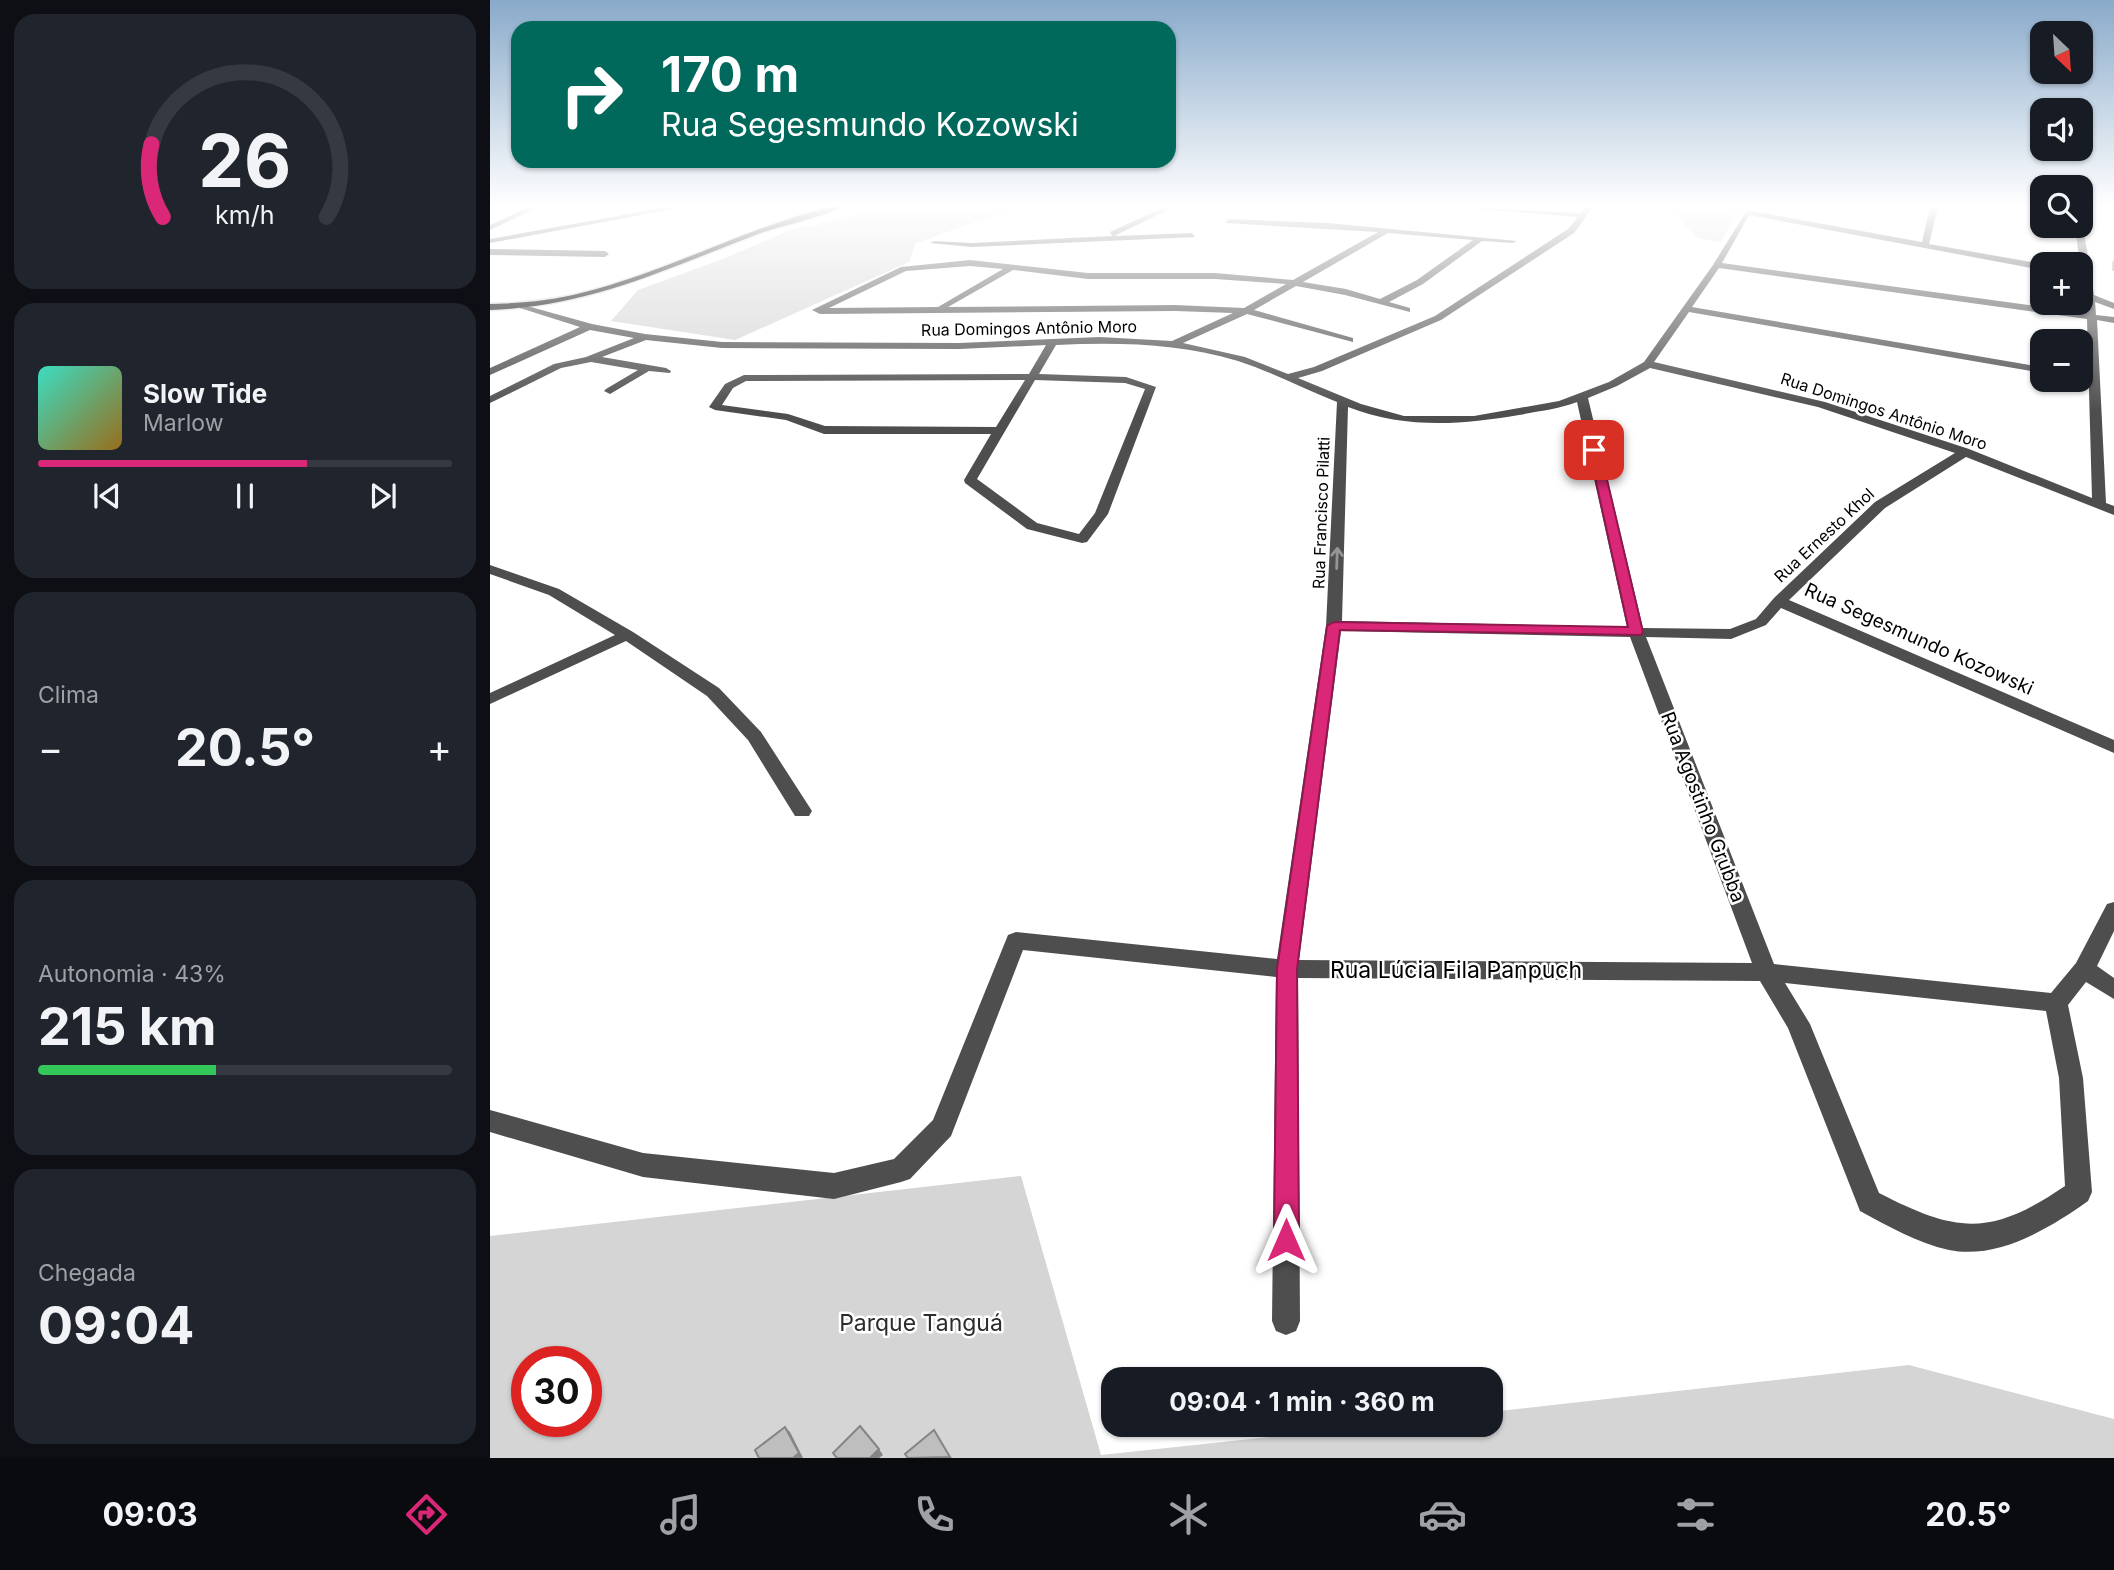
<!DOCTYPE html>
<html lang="pt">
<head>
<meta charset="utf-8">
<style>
	:root { --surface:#171b24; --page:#20242c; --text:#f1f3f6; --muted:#9ea1a6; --line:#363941; --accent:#db2777 }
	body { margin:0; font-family:Inter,sans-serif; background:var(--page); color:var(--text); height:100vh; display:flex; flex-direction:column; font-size:26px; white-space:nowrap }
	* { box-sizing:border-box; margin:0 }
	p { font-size:23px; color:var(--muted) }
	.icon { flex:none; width:38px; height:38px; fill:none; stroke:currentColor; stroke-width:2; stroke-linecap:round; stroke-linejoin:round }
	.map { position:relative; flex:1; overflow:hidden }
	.drawer { display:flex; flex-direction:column; gap:14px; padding:14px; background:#0d0f14; width:490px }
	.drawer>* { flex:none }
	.banner { position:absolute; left:21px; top:21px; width:665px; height:147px; border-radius:21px; box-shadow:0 2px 5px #0004; background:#00695c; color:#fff; overflow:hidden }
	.needle { width:46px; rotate:155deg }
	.buttons { position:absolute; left:1540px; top:21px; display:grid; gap:14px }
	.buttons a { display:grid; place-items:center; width:63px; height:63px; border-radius:14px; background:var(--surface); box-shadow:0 2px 5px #0004; font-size:35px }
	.speed { position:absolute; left:21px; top:1346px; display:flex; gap:14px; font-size:35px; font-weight:700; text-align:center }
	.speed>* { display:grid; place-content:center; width:91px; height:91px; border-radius:50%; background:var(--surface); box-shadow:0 2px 5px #0004; line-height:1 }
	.speed .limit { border:10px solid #d22; background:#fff; color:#111 }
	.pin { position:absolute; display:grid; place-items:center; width:60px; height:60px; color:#fff; margin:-30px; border-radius:14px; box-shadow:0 4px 10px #0006 }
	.me { position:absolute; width:77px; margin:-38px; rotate:0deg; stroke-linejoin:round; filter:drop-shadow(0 0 5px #0008) }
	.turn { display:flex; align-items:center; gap:24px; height:147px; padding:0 35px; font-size:32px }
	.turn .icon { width:91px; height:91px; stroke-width:2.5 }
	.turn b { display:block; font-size:49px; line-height:60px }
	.big { font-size:52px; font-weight:700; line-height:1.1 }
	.drawer .widget { flex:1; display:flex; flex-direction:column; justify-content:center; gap:10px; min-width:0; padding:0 24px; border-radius:21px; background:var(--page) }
	.drawer .dial { align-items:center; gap:0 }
	.dial svg { height:182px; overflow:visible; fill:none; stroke:var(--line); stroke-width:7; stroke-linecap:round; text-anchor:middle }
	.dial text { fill:var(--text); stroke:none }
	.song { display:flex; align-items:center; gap:21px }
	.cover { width:84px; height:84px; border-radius:10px; background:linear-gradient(135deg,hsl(170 70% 55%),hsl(40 70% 35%)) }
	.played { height:7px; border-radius:4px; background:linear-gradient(90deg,var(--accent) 65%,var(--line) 65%) }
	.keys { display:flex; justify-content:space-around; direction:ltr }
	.heat { display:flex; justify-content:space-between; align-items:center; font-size:38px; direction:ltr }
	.charge { height:10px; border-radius:5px; background:linear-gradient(90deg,#34c759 43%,var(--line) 0) }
	.trip { position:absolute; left:611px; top:1367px; width:402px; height:70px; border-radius:21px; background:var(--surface); box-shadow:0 2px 5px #0004; font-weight:700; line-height:70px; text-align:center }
	.tabs { display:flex; height:112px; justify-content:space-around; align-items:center; background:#090b0e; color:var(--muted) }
	.tabs .icon { width:49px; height:49px }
	.tabs .on { color:var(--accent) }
	.tabs b { font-size:32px; color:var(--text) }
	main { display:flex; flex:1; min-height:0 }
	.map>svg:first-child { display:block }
	.green { fill:#d5d5d5; fill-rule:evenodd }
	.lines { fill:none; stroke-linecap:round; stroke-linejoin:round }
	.major-casing { stroke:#dbdbdb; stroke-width:3 }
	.minor { fill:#4e4e4e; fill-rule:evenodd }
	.major { fill:#000; fill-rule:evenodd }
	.wall { fill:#a3a3a3 }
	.shaded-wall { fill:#858585 }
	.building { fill:#bebebe; stroke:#858585; stroke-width:2 }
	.oneway { stroke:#959595 }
	.route { fill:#db2777; stroke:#8e194d; stroke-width:2 }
	.labels { text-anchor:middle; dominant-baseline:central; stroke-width:5; stroke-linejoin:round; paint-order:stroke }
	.far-street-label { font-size:16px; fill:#000; stroke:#fff }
	.street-label { font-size:19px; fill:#000; stroke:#fff }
	.near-street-label { font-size:23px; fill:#000; stroke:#fff }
	.near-park-label { font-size:23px; fill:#2c2c2c; stroke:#fff }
</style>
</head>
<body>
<main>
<section class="drawer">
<div class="widget dial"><svg viewBox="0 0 100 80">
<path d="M14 69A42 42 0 1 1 86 69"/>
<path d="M14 69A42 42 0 0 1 9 37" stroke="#db2777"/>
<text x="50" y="56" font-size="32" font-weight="700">26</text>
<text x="50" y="72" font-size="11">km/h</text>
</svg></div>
<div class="widget">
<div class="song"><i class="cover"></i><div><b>Slow Tide</b><p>Marlow</p></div></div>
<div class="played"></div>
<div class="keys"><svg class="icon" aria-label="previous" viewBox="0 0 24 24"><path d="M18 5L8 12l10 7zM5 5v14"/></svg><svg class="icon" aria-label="pause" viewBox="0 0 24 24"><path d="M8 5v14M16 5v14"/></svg><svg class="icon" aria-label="next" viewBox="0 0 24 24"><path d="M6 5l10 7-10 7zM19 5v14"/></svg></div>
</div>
<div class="widget"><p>Clima</p>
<div class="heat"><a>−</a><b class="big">20.5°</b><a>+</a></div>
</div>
<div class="widget"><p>Autonomia · 43%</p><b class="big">215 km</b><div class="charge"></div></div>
<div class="widget"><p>Chegada</p><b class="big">09:04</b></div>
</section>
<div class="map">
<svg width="1624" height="1458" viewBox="0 0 1624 1458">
	<rect width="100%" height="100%" fill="#fff"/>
	<!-- green -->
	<g class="green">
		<polygon points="405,207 528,207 426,243 419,262 245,340 121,321 148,290 230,260 301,230"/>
		<polygon points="1179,207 1250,207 1231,242 1208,238"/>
		<path d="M531,1176L611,1455L892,1425L1001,1424V1412L1419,1365L1624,1419V1458H0V1236ZM37,1362H96V1421H37Z"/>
	</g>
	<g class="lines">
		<!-- major casing -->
		<g class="major-casing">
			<path id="major" d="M339,207H352C333,217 294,225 271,233C178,268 102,306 0,310V304C30,303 61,301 91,293C176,272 254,229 339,207Z"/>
		</g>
		<!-- minor -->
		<g class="minor">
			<polygon points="39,207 49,207 0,230 0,225"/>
			<polygon points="177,207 194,207 0,243 0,239"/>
			<polygon points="674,207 684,207 624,236 702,233 705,237 482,247 440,243 444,241 482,243 622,236 620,232"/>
			<path d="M964,207L1091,213L1095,207H1103L1084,233L951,320L832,371L808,378L871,404L914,416H984L1069,401L1119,382L1154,362L1223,265L1257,210L1432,242L1440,207H1448L1439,244L1552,264V270L1259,215L1232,263L1596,313L1585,226H1593L1604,295L1624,303V309L1605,302L1606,315L1624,317V323L1607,320L1616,503L1624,506V515L1476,457L1395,508L1299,600L1624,740V753L1291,608L1276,625L1241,639L1156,637L1284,964L1561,993L1586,963L1617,904L1624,902V931L1607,966L1624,978V999L1596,982L1578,1005L1593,1078L1602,1192L1598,1201C1560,1228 1508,1260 1459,1250C1427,1243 1398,1226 1370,1211L1298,1028L1270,981L808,978L810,1321L806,1331L796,1335L786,1331L782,1321L786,977L533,950L461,1136L420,1179L411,1182L344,1199L153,1177L0,1132V1110L153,1153L344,1173L404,1159L443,1120L518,935L526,932L787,959L836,626L847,402C814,389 782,372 748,361C689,343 627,342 566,345L549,374L636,377L666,387L618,514L597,542L592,543L537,529L475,483L474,480L501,434H334L296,420L225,410L219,407L235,384L254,375L539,374L556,345L469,349L232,348L156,340L112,357L176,368L181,371L180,373L159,371L120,394L114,391L116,389L148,370L101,362L71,368L0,403V396L64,364L96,357L144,338L100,330L0,375V368L90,327L30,308V304L102,324L155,334L232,342L469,343L610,337L682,341L743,313L685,311L330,314L322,310L411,267L480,260L598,273H725L803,280L888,232L735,223L738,219L838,223L1027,241L1023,243L992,241L933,284L899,302L920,308V312L855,295L806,286L764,310L863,338V342L757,314L693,343L755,357L798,374L824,367L945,316L1078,229L1088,217ZM898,233L983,240L927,280L890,299L856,289L813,282ZM480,266L513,269L448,307L339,308L416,271ZM1229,268L1597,319L1602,498L1479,449L1335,402L1164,362L1199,312L1552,373V367L1202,307ZM523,270L598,279H725L796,284L754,308L685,305L458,307ZM1160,368L1328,407L1465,453L1385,502L1284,598L1266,619L1240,629L1153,628L1098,398L1127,386ZM535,380L506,427L335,426L298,414L232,405L243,388L256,381ZM545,380L635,383L655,389L605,513L589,534L547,523L487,479ZM1087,402L1137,627L852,621L858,407C915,429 970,425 1029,415C1049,411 1069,409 1087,402ZM851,631L1140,637L1262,963L809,960ZM1295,983L1556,1011L1569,1078L1575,1186C1500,1237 1467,1233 1389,1193L1320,1024Z"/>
			<polygon points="0,249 115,251 119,254 115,257 0,255"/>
			<polygon points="0,565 69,589 143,632 229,688 271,732 322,811 319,816 305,816 258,740 217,696 136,641 0,704 0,693 125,635 59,595 0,574"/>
		</g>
		<!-- major -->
		<use href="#major" class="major"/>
	</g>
	<!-- wall -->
	<polygon class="wall" points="1624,258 1624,271 1622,271 1622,263"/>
	<!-- shaded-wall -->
	<g class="shaded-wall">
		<polygon points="295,1427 300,1432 313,1458 303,1458"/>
		<polygon points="389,1449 393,1455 389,1458 380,1458"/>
	</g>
	<!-- building -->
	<g class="building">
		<polygon points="370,1426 389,1449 380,1458 347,1458 343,1453"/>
		<polygon points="295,1427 309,1453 303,1458 269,1458 265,1450"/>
		<polygon points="444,1430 460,1457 418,1458 415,1454"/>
	</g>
	<!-- one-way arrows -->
	<defs><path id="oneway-shaft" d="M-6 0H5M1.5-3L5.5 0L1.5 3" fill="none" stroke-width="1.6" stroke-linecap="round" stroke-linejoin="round" transform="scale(1.75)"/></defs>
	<use class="oneway" href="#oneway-shaft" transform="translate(847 558) rotate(-88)"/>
	<!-- sky -->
	<linearGradient id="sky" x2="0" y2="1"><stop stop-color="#89aaca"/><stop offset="0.5" stop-color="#fff"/><stop offset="1" stop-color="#fff" stop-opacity="0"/></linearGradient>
	<rect width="1624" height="411" fill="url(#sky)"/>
	<!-- route -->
	<polygon class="route" points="1104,446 1110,450 1153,632 1151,635 850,630 807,969 809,1240 805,1249 796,1252 787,1249 784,1240 787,969 837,626 844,622 1138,627 1099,450"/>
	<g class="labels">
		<!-- far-street labels -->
		<g class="far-street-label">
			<text transform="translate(539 328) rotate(-1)">Rua Domingos Antônio Moro</text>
			<text transform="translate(1394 411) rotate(18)">Rua Domingos Antônio Moro</text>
			<text transform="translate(831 513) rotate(-88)">Rua Francisco Pilatti</text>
			<text transform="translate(1334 535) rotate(-43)">Rua Ernesto Khol</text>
		</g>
		<!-- street labels -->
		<g class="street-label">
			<text transform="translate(1429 639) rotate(24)">Rua Segesmundo Kozowski</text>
			<text transform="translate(1213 807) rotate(69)">Rua Agostinho Grubba</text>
		</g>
		<!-- near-street labels -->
		<g class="near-street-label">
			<text x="966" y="970">Rua Lúcia Fila Panpuch</text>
		</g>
		<!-- near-park labels -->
		<g class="near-park-label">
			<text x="431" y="1323">Parque Tanguá</text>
		</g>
	</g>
</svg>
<div class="buttons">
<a><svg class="needle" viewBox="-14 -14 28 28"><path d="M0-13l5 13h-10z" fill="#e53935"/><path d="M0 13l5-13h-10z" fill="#9ea1a6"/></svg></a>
<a><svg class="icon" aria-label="sound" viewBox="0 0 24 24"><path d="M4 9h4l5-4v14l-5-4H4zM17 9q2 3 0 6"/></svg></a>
<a><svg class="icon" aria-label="search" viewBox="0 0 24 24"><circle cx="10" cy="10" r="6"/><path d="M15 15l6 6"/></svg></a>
<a>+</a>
<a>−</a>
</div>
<div class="speed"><div class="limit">30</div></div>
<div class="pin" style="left:1104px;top:450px;background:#d93025"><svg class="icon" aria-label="arrive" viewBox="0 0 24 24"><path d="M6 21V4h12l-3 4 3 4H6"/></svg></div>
<svg class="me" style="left:796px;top:1240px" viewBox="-20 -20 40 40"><path d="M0-17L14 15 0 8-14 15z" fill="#db2777" stroke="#fff" stroke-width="4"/></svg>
<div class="trip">09:04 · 1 min · 360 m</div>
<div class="banner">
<div class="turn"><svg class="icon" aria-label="right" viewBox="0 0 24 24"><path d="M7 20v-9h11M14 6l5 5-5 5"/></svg><div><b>170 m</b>Rua Segesmundo Kozowski</div></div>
</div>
</div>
</main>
<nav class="tabs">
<b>09:03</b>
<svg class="icon on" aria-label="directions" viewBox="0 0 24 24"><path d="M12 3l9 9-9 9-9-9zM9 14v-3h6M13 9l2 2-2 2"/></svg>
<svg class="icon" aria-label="music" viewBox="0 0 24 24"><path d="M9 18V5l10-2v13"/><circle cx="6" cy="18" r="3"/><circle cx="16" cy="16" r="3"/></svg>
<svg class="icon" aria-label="phone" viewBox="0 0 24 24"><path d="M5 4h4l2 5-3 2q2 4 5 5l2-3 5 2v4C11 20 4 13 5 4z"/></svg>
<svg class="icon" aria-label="climate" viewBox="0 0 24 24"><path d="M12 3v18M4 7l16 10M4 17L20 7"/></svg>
<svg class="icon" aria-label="car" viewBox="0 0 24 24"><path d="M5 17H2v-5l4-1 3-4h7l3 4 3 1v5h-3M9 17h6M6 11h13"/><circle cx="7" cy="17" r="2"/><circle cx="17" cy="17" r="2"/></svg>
<svg class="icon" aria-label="filters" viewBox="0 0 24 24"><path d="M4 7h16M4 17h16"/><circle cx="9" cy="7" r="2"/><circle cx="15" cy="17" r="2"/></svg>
<b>20.5°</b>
</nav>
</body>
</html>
